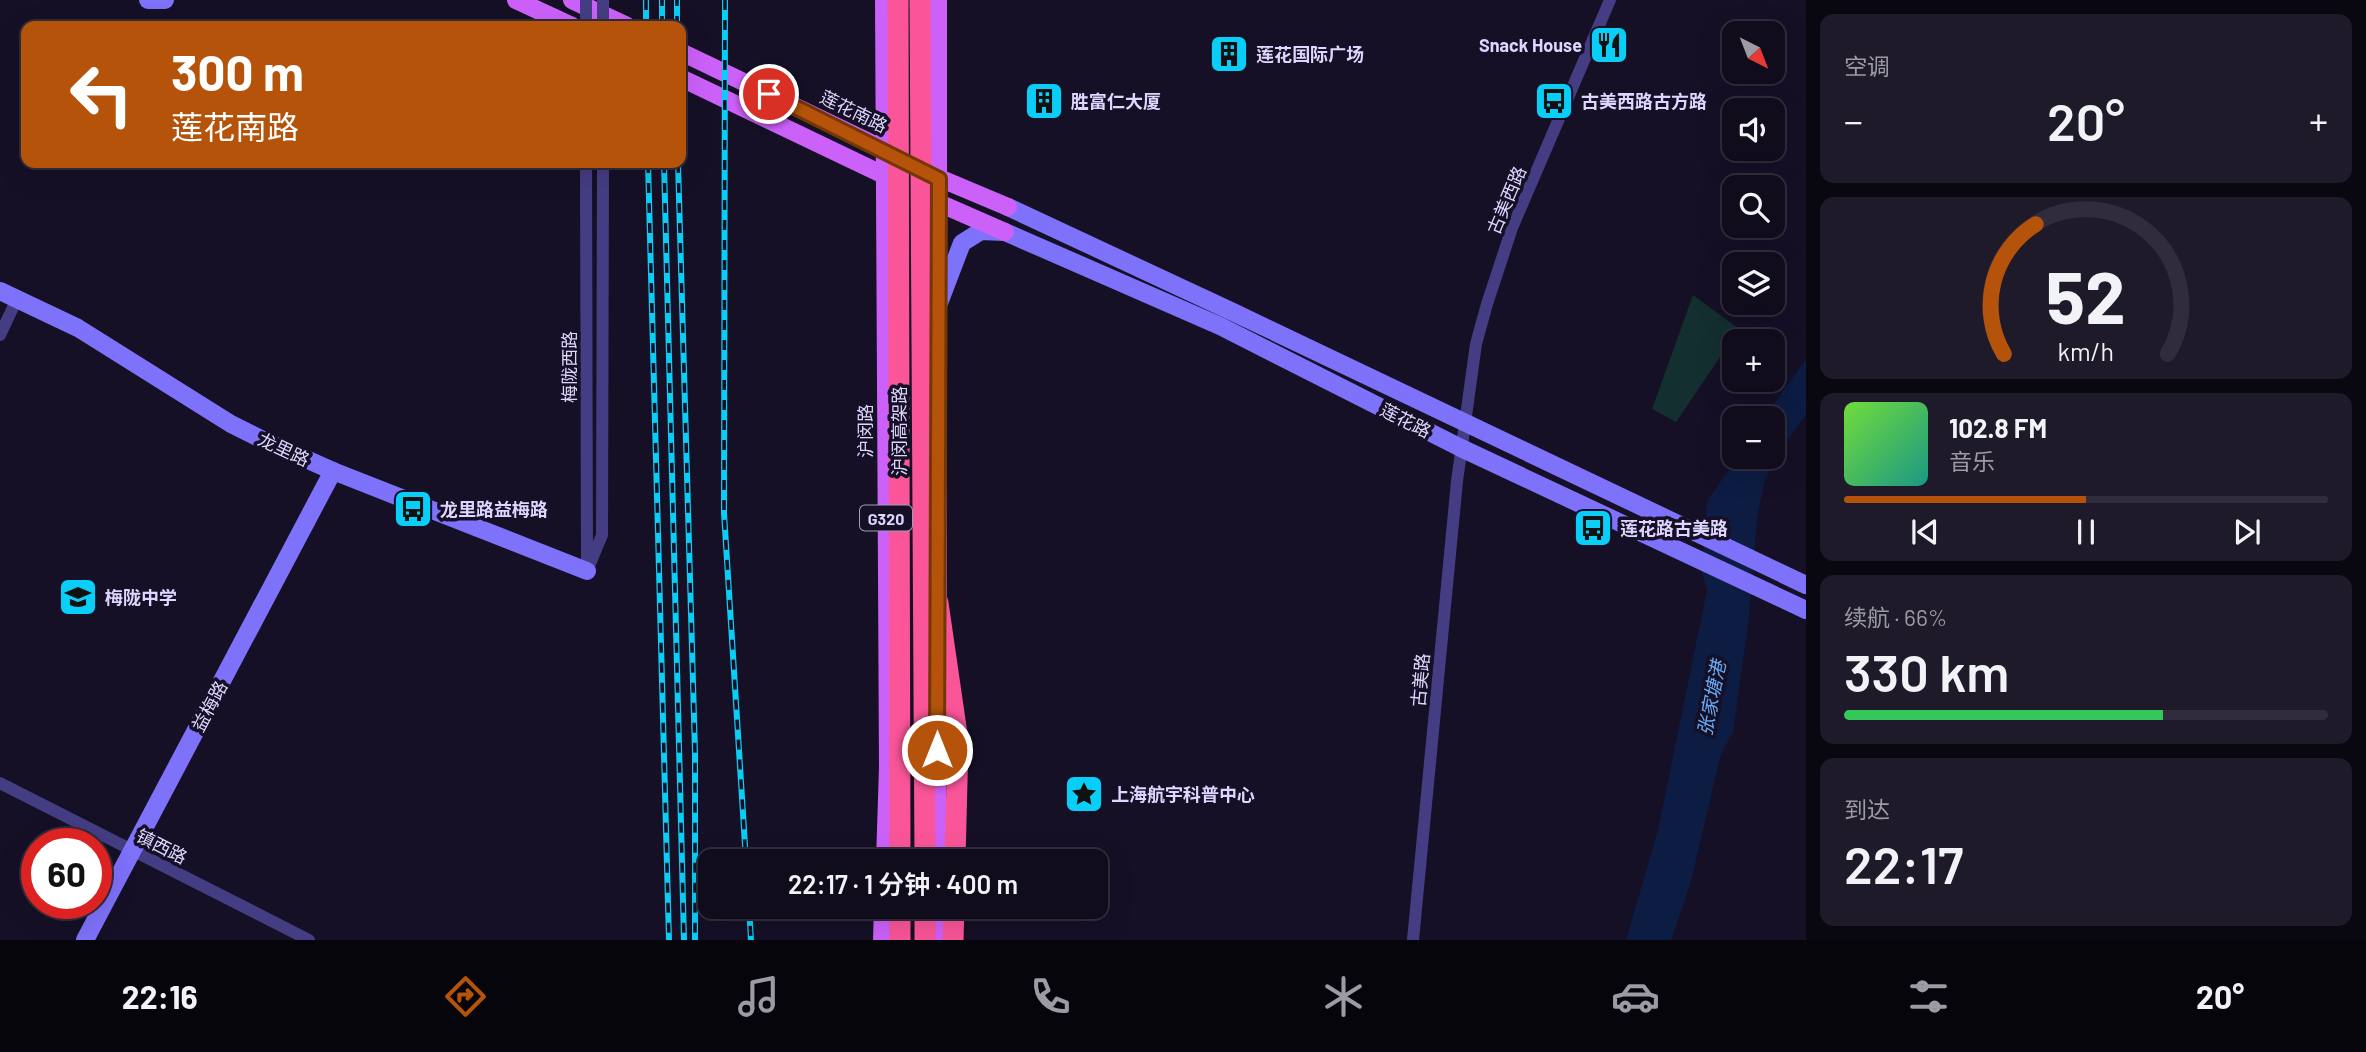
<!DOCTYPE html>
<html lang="zh">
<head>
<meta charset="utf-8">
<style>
	:root { --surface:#100c1c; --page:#1e1a29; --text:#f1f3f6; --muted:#9c9ba3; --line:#302c3b; --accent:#b45309 }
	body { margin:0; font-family:Barlow,"Noto Sans SC",sans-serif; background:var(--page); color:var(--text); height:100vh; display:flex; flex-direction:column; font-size:26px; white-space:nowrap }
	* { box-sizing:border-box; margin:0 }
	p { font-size:23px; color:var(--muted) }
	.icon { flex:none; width:38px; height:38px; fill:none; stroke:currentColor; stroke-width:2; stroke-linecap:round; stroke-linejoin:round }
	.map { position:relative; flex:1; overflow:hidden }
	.panel { display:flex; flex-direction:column; gap:14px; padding:14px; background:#09070f; width:560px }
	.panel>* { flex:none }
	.banner { position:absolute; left:21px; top:21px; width:665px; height:147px; border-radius:14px; box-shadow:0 7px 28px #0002,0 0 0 2px var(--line); background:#b45309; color:#fff; overflow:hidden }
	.needle { width:46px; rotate:138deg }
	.controls { position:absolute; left:1722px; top:21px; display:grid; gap:14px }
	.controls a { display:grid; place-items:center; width:63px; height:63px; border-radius:14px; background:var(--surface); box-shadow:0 7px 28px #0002,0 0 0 2px var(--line); font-size:35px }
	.speed { position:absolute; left:21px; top:828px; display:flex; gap:14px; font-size:35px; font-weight:700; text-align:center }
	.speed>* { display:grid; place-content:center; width:91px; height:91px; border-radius:50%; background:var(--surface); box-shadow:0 7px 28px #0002,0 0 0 2px var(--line); line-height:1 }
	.speed .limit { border:10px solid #d22; background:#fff; color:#111 }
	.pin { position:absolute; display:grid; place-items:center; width:60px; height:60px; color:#fff; margin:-30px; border:4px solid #fff; border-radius:50%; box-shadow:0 2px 7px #0007 }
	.me { position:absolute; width:77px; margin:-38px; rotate:0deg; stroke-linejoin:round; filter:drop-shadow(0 0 5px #0008) }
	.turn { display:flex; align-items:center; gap:24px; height:147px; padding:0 35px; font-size:32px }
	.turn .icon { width:91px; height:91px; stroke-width:2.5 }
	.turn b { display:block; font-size:49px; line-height:60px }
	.big { font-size:52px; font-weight:600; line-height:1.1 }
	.panel .tile { flex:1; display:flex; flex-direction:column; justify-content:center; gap:10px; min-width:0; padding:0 24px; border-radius:14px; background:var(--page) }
	.panel .dial { align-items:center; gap:0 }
	.dial svg { height:182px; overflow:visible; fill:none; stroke:var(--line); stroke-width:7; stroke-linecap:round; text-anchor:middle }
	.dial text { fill:var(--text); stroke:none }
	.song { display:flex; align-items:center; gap:21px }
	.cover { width:84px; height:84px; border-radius:10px; background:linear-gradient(135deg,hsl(100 70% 55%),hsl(170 70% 35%)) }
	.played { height:7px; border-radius:4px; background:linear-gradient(90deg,var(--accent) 50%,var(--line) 50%) }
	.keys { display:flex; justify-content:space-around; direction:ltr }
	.heat { display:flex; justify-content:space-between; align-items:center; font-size:38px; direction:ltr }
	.charge { height:10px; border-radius:5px; background:linear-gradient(90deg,#34c759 66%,var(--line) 0) }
	.trip { position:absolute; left:698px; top:849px; width:410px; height:70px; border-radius:14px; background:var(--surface); box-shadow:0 7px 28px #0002,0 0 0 2px var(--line); font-weight:600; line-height:70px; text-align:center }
	.tabs { display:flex; height:112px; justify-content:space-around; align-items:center; background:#06050b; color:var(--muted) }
	.tabs .icon { width:49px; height:49px }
	.tabs .active { color:var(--accent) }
	.tabs b { font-size:32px; color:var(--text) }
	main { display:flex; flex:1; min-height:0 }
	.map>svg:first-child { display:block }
	.green { fill:#132f30 }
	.water { fill:#0c1c43 }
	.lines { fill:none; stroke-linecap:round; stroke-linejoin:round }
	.street { stroke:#443d83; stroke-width:12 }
	.secondary { stroke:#7e71fa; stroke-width:18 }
	.primary { stroke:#cc61fa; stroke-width:18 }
	.highway { stroke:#f95598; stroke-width:21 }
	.rail-casing { stroke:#09cef7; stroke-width:6 }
	.rail { stroke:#151026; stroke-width:3.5; stroke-dasharray:10; stroke-linecap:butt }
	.street-bridge { stroke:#443d83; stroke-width:12 }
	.highway-bridge { stroke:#f95598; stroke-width:21 }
	.route-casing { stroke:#753606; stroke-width:18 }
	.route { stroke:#b45309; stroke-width:12 }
	.labels { text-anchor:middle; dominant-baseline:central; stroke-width:7; stroke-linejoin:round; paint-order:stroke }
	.shield { fill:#151026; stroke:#a29bbd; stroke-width:2 }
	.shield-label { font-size:16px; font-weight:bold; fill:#ded6fe }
	.poi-label { font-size:18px; font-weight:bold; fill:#ded6fe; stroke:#151026; text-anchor:start }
	.street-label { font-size:18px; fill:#ded6fe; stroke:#151026 }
	.water-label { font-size:19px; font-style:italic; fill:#68acfa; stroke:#151026 }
</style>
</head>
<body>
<main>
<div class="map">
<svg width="1806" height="940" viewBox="0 0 1806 940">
	<rect width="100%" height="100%" fill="#151026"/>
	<!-- green -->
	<polygon class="green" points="1693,295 1739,329 1676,422 1652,409"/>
	<!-- water -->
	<polygon class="water" points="1806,359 1806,415 1779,451 1765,479 1757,519 1748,626 1733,732 1721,754 1690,885 1671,940 1626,940 1658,830 1707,590 1702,573 1707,501 1738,457 1773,457 1773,418 1764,418"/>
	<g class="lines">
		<!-- street -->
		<g class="street">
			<polyline points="586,163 587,565"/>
			<polyline points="0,335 17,299"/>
			<polyline points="587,571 602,535 603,163"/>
			<polyline points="0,783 309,940"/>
			<polyline points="1413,940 1457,481 1476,344 1487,304 1512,228 1610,0"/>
		</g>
		<!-- secondary -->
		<g class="secondary">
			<polyline points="148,0 165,0"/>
			<polyline points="1008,207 1235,313 1806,585"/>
			<polyline points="0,291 78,328 231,424 265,441 333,471 587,571"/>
			<polyline points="939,303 962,243 981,231 1005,232 1220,326 1461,448 1806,610"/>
			<polyline points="85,940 333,471"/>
		</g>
		<!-- primary -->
		<g class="primary">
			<polyline points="516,0 572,26"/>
			<polyline points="572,0 627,26"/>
			<polyline points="884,0 888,767 885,861"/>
			<polyline points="681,52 892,153"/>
			<polyline points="681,78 892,179"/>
			<polyline points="932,175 1008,207"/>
			<polyline points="932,200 1005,232"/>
			<polyline points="938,616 938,0"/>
			<polyline points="937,861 938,651"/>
			<polyline points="938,906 938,940"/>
			<polyline points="882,940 883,906"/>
		</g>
		<!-- highway -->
		<g class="highway">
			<polyline points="938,603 958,741 955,861"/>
			<polyline points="900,906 900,940"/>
			<polyline points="925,906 925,940"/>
			<polyline points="953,940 954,906"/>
		</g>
		<!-- rail casing -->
		<g class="rail-casing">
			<g id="rail">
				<polyline points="646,0 646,26"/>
				<polyline points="725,0 724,513 746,861"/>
				<polyline points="662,26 662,0"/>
				<polyline points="677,26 677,0"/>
				<polyline points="648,163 669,940"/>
				<polyline points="664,163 684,940"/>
				<polyline points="678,163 695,752 695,940"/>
				<polyline points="749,906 751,940"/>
			</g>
		</g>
		<!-- rail -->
		<use href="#rail" class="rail"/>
		<!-- street-bridge -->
		<g class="street-bridge">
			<polyline points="586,0 586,26"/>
			<polyline points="603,26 603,0"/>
		</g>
		<!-- highway-bridge -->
		<g class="highway-bridge">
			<polyline points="898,0 900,861"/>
			<polyline points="920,0 925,861"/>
		</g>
	</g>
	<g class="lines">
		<!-- route casing -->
		<g class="route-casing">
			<polyline id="route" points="769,94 939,179 937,750"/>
		</g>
		<!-- route -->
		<use href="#route" class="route"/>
	</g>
	<!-- icons -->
	<defs>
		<g id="restaurant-square" transform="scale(2.0125)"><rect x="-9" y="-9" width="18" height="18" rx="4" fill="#09cef7" stroke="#151026"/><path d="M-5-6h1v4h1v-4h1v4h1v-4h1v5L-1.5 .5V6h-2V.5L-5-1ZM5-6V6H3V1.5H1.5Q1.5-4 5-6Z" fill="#111"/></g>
		<g id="building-square" transform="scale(2.0125)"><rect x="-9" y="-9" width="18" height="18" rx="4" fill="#09cef7" stroke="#151026"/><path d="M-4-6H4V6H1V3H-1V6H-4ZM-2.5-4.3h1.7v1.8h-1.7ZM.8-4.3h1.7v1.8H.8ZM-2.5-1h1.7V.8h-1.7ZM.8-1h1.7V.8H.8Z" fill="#111"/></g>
		<g id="bus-square" transform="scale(2.0125)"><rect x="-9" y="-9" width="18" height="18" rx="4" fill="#09cef7" stroke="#151026"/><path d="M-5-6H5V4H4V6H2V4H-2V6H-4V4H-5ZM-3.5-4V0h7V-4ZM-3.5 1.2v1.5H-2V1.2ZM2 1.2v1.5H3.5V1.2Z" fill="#111"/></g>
		<g id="school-square" transform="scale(2.0125)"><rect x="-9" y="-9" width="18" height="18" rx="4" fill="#09cef7" stroke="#151026"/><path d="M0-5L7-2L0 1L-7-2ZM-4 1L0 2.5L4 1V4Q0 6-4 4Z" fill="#111"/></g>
		<g id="sight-square" transform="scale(2.0125)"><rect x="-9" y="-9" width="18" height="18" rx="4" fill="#09cef7" stroke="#151026"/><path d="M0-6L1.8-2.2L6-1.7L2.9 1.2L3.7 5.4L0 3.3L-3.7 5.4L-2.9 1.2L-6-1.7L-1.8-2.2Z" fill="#111"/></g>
	</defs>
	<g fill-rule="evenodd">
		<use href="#restaurant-square" x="1609" y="45"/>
		<use href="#building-square" x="1229" y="54"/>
		<use href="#building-square" x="1044" y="101"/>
		<use href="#bus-square" x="1554" y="101"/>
		<use href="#bus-square" x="413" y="509"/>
		<use href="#bus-square" x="1593" y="528"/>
		<use href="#school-square" x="78" y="597"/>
		<use href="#sight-square" x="1084" y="794"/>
	</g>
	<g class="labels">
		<!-- shield labels -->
		<rect class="shield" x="860" y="505.5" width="52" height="25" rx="5"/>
		<g class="shield-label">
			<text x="886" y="518">G320</text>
		</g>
		<!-- poi labels -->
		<g class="poi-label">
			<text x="1582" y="45" text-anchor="end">Snack House</text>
			<text x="1256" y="54">莲花国际广场</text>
			<text x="1071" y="101">胜富仁大厦</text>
			<text x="1581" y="101">古美西路古方路</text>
			<text x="440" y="509">龙里路益梅路</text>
			<text x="1620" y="528">莲花路古美路</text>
			<text x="105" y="597">梅陇中学</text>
			<text x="1111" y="794">上海航宇科普中心</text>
		</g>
		<!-- street labels -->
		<g class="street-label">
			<text transform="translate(854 111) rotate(26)">莲花南路</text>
			<text transform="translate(1506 200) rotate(-67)">古美西路</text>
			<text transform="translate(569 367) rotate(-90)">梅陇西路</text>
			<text transform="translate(1406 420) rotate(27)">莲花路</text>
			<text transform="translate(865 431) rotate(-90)">沪闵路</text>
			<text transform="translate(899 431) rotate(-90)">沪闵高架路</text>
			<text transform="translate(284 449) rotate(25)">龙里路</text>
			<text transform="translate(1420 680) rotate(-85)">古美路</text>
			<text transform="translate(209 706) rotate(-62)">益梅路</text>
			<text transform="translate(162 846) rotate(27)">镇西路</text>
		</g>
		<!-- water labels -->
		<g class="water-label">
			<text transform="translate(1711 698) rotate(-79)">张家塘港</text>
		</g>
	</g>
</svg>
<div class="controls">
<a><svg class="needle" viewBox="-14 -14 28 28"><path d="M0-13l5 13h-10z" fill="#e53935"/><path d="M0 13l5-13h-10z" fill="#9c9ba3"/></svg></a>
<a><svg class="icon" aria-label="sound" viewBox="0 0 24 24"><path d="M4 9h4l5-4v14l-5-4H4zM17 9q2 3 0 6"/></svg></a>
<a><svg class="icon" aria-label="search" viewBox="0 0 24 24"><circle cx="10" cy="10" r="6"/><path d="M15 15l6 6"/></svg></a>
<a><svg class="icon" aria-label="layers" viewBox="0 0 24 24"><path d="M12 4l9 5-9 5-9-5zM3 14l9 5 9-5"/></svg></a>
<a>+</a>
<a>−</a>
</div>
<div class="speed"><div class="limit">60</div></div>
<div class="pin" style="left:769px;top:94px;background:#d93025"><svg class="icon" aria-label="arrive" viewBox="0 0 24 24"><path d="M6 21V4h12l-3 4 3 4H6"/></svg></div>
<svg class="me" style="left:937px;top:750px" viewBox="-20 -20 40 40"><circle r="17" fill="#b45309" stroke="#fff" stroke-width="3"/><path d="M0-11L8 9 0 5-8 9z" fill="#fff"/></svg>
<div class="trip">22:17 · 1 分钟 · 400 m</div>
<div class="banner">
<div class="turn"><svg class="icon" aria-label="left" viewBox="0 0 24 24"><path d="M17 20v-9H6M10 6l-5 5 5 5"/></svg><div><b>300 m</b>莲花南路</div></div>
</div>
</div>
<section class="panel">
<div class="tile"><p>空调</p>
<div class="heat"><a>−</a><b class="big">20°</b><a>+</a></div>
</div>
<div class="tile dial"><svg viewBox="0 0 100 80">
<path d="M14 69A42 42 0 1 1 86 69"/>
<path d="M14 69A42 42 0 0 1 28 12" stroke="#b45309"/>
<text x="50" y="56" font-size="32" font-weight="700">52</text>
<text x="50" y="72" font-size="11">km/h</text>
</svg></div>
<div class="tile">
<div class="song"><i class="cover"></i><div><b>102.8 FM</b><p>音乐</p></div></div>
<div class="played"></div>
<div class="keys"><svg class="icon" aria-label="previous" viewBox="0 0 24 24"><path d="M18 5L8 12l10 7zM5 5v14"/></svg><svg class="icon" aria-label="pause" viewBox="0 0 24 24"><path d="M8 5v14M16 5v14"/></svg><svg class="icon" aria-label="next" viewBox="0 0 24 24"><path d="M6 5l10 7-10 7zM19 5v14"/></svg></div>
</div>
<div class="tile"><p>续航 · 66%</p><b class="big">330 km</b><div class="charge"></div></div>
<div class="tile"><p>到达</p><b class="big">22:17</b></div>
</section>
</main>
<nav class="tabs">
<b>22:16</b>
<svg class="icon active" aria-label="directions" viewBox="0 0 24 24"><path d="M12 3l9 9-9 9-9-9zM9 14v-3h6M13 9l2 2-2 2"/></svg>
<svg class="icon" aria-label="music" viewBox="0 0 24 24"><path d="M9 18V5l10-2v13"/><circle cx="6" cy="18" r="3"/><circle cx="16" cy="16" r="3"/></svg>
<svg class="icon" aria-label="phone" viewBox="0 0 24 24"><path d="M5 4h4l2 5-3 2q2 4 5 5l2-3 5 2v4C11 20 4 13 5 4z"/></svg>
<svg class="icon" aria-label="climate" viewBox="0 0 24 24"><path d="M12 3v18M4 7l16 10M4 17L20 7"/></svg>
<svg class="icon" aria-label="car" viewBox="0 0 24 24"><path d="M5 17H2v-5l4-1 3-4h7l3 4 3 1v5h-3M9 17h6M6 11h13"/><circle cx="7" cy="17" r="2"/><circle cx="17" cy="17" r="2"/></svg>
<svg class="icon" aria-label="filters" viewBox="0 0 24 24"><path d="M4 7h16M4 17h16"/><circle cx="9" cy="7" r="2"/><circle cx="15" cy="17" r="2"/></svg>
<b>20°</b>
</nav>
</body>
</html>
